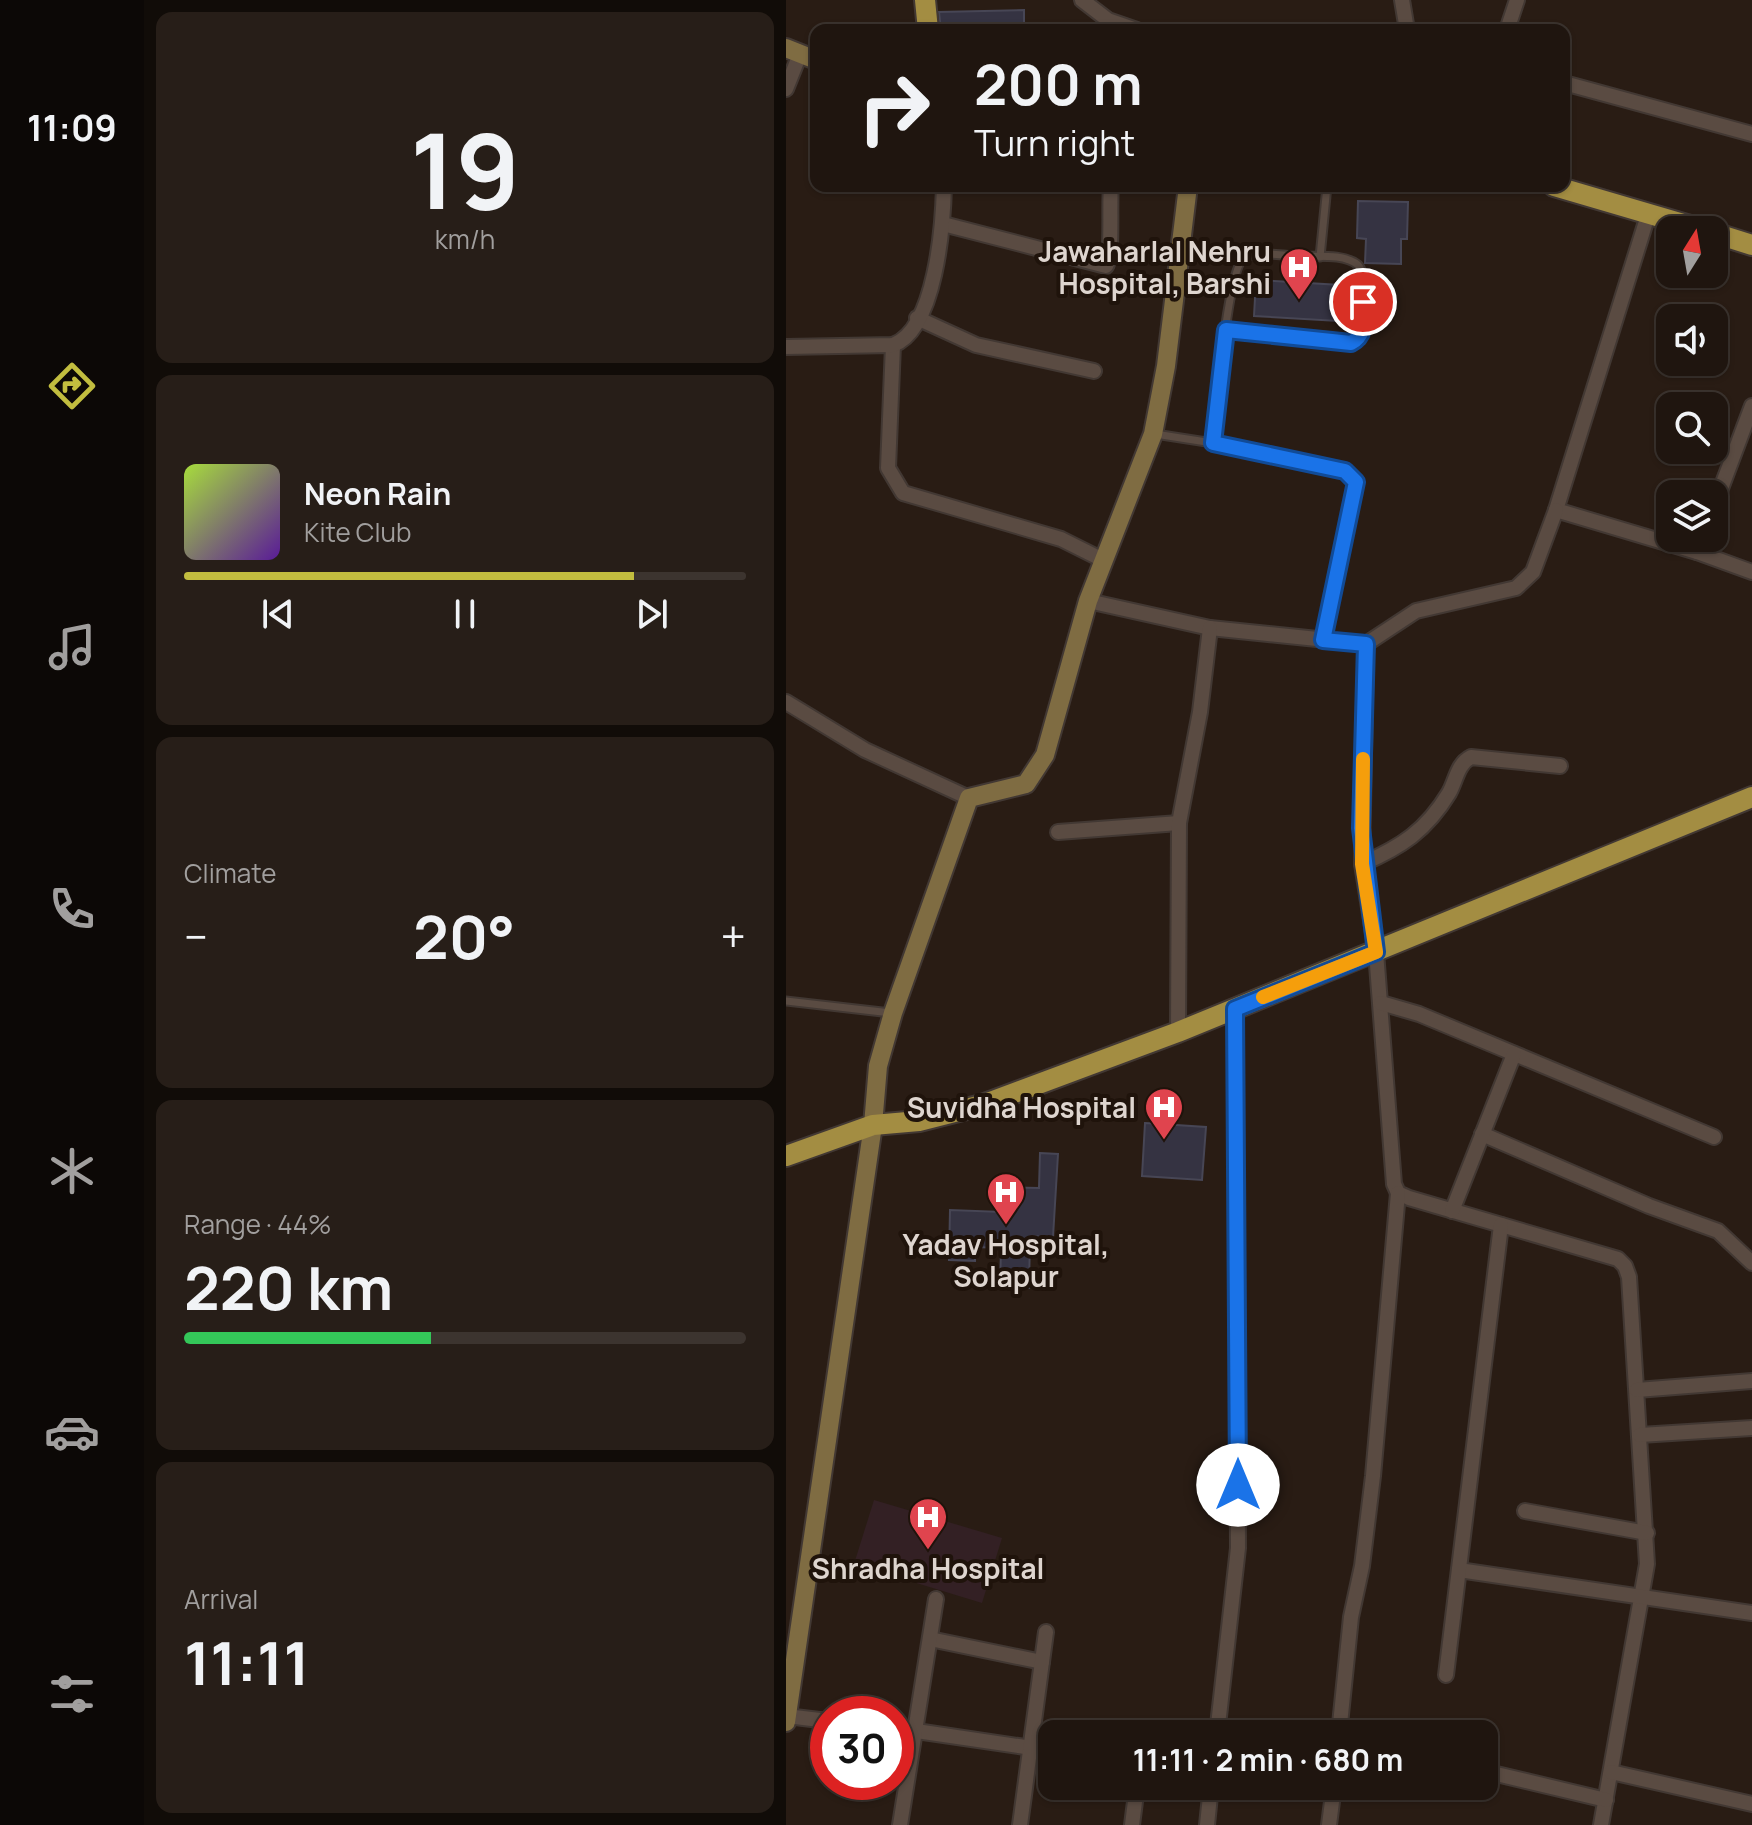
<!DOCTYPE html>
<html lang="en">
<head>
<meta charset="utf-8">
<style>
	:root { --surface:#1f150f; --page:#271e18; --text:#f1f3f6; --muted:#a19f9e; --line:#3c342f; --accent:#c2bd3f }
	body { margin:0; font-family:Manrope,sans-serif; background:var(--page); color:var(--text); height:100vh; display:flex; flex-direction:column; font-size:30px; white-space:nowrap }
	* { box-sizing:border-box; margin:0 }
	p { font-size:26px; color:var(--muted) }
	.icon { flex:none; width:44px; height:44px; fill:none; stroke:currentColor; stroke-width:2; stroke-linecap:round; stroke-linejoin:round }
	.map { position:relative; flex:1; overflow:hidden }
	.side { display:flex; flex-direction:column; gap:12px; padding:12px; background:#110c08; width:642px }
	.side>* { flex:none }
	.hud { position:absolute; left:24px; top:24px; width:760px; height:168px; border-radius:16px; box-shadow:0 2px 6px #0004,0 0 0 2px var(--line); background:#1f150f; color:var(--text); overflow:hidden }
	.needle { width:52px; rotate:11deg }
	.controls { position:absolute; left:870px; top:216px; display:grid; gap:16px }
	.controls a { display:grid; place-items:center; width:72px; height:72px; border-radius:16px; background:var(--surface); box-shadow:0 2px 6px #0004,0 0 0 2px var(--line); font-size:40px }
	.speed { position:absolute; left:24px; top:1696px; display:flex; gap:16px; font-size:40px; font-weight:700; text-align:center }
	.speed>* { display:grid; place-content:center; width:104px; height:104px; border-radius:50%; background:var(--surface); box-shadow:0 2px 6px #0004,0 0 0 2px var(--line); line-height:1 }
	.speed .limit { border:12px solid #d22; background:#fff; color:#111 }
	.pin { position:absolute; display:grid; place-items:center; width:68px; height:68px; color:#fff; margin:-34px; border:4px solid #fff; border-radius:50%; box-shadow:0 2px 8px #0007 }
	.me { position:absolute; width:88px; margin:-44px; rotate:0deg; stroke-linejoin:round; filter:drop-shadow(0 0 6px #0008) }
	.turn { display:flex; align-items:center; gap:28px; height:168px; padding:0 32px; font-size:36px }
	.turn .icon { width:104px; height:104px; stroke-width:2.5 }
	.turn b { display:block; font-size:56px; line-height:68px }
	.big { font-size:60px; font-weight:700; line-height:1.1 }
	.side .card { flex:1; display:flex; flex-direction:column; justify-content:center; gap:12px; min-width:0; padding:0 28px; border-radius:16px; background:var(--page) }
	.side .dial { align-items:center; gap:0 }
	.dial b { font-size:104px; line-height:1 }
	.song { display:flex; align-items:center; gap:24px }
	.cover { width:96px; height:96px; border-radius:12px; background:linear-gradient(135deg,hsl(80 70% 55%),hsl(270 70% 35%)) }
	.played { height:8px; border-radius:4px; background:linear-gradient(90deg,var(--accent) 80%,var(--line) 80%) }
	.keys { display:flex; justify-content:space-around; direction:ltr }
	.heat { display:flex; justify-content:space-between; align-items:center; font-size:44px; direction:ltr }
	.charge { height:12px; border-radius:6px; background:linear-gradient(90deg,#34c759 44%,var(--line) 0) }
	.trip { position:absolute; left:252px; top:1720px; width:460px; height:80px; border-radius:16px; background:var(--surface); box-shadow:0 2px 6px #0004,0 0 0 2px var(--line); font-weight:700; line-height:80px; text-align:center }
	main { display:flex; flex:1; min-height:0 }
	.dock { display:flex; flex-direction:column; width:144px; justify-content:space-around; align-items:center; background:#0c0806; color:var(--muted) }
	.dock .icon { width:56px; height:56px }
	.dock .current { color:var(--accent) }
	.dock b { font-size:36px; color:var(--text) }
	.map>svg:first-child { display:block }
	.medical { fill:#332024 }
	.building { fill:#353342; stroke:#474655; stroke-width:2 }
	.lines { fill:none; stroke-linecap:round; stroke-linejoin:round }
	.service-casing { stroke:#423833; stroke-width:11 }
	.minor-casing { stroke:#423833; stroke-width:18 }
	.secondary-casing { stroke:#423833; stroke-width:22 }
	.primary-casing { stroke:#423833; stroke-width:24 }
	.service { stroke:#5a4b42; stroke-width:7 }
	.minor { stroke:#5a4b42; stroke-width:14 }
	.secondary { stroke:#7f6c42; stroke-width:18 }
	.primary { stroke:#a38d42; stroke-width:20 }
	.route-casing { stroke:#114b97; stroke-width:20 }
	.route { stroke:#1a73e8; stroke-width:14 }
	.slow { stroke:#f59e0b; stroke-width:14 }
	.labels { text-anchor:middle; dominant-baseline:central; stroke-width:8; stroke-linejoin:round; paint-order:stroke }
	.poi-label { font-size:28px; font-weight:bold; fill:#ded5cf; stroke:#1f130b; text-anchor:end }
</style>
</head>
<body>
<main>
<nav class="dock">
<b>11:09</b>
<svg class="icon current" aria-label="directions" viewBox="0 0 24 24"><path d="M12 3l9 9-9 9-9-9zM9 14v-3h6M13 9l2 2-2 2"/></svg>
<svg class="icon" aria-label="music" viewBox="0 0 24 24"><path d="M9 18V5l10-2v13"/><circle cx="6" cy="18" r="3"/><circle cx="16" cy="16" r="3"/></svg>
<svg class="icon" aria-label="phone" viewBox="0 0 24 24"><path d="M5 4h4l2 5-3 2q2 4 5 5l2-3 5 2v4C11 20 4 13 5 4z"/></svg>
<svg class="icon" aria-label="climate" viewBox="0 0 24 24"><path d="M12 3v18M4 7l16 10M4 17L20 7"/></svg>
<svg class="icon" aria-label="car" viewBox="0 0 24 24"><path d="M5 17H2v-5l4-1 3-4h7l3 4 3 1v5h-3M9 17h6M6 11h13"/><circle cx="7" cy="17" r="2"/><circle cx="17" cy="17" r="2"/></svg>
<svg class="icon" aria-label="filters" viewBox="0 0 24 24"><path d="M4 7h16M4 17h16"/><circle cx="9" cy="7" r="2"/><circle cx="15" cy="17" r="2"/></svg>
</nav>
<section class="side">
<div class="card dial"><b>19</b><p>km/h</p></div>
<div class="card">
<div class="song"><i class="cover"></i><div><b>Neon Rain</b><p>Kite Club</p></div></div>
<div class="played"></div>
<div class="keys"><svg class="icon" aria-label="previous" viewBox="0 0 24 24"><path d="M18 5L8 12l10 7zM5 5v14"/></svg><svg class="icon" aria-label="pause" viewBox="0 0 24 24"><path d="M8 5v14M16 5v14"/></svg><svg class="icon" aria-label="next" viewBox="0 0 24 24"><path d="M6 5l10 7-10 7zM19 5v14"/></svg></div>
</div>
<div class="card"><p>Climate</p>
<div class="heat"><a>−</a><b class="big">20°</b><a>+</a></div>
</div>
<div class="card"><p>Range · 44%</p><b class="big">220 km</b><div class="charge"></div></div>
<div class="card"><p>Arrival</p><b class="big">11:11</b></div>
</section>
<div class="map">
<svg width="966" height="1825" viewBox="0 0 966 1825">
	<rect width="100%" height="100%" fill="#291c14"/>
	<!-- medical -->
	<polygon class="medical" points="88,1500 216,1538 196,1603 68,1564"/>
	<!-- building -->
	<g class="building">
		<polygon points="238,10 238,30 155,30 153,12"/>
		<polygon points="572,201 622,202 621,239 615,239 615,264 579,263 580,239 571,238"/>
		<polygon points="470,280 571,286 569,322 468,316"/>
		<polygon points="359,1123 420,1127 416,1180 356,1176"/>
		<polygon points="254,1153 272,1154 267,1237 244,1236 243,1288 214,1287 215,1248 189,1247 189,1261 163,1260 164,1210 216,1212 216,1187 253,1188"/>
	</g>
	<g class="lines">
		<!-- service casing -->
		<g class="service-casing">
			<g id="service">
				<polyline points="534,257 541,186"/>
				<polyline points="369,434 427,443 567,475 570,482 537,640"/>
				<path d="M427,443C430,415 441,269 458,258C472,250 497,256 512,256C529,257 558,253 572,265C583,276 581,334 565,343L440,330"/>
				<polyline points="0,1001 105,1013"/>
			</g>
		</g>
		<!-- minor casing -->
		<g class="minor-casing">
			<g id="minor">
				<polyline points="296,0 322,20 351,30"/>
				<polyline points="616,0 621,30"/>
				<polyline points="721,30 731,0"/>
				<polyline points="778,83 966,134"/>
				<polyline points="0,89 14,54"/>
				<polyline points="863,212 770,510 911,552"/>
				<path d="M157,224L320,266C327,258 323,203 325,186"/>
				<polyline points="131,318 190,345 308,371"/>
				<polyline points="107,345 102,468 117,493 275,539 319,561"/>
				<path d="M0,347L107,345C150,329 157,225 158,186"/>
				<polyline points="928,507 966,406"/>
				<polyline points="916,538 911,552 966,572"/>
				<polyline points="302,601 424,628 580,644 630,611 730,588 747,572 770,510"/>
				<polyline points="580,644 576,864 590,952 608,1184 612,1193 623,1198 832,1259 839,1266 843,1277 861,1564 815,1825"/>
				<polyline points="0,702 79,750 183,798"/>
				<polyline points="272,832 393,823"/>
				<path d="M576,864C615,847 640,831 663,793C670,781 671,764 685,757L774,766"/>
				<polyline points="595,1003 633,1014 928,1137"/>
				<polyline points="392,1032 393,823 414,712 424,628"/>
				<polyline points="696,1134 863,1206 932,1231 966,1263"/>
				<polyline points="666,1211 728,1054"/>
				<polyline points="851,1390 966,1381"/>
				<polyline points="854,1435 966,1428"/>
				<polyline points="739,1511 861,1533"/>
				<polyline points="673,1570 966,1613"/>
				<polyline points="144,1639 256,1662"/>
				<polyline points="660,1675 715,1225"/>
				<polyline points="0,1716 42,1721"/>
				<polyline points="110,1728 266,1751"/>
				<polyline points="431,1734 452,1548 449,1009"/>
				<polyline points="553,1734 565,1617 576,1566 587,1476 612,1193"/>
				<polyline points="702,1772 820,1800"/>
				<polyline points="825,1772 966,1804"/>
				<polyline points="114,1825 150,1599"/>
				<polyline points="234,1825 260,1632"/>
				<polyline points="346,1825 351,1786"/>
				<polyline points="421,1825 425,1786"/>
				<polyline points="543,1825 548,1786"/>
			</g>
		</g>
		<!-- secondary casing -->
		<g class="secondary-casing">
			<g id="secondary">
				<polyline points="0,48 30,60"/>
				<polyline points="0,1722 87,1125 92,1066 107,1013 183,798 240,784 259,755 302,601 367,434 380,366 402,186"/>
			</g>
		</g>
		<!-- primary casing -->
		<g class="primary-casing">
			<g id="primary">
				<polyline points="139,0 142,30"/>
				<polyline points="768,186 918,230"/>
				<polyline points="928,233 966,245"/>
				<polyline points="0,1156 87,1125 133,1121 196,1105 392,1032 966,797"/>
			</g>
		</g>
		<!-- service -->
		<use href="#service" class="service"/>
		<!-- minor -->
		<use href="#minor" class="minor"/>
		<!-- secondary -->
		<use href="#secondary" class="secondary"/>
		<!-- primary -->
		<use href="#primary" class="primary"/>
	</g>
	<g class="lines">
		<!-- route casing -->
		<g class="route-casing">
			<path id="route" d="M452,1485L449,1009L590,952L575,828L580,644L537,640L570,482L559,471L427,443L440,330L565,343C581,335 577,318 577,302"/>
		</g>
		<!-- route -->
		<use href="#route" class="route"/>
		<!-- slow -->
		<polyline class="slow" points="477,997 590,952 576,864 577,759"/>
	</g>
	<!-- icons -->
	<defs>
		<g id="hospital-pin" transform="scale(2)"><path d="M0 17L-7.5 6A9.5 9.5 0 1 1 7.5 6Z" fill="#e0444e" stroke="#1f130b"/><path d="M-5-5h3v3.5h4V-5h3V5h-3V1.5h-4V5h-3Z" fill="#fff"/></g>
	</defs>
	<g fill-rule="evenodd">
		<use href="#hospital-pin" x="513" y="267"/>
		<use href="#hospital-pin" x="378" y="1107"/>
		<use href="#hospital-pin" x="220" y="1192"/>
		<use href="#hospital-pin" x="142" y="1517"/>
	</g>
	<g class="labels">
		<!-- poi labels -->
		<g class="poi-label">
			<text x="485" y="251">Jawaharlal Nehru<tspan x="485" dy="32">Hospital, Barshi</tspan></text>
			<text x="350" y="1107">Suvidha Hospital</text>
			<text x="220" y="1244" text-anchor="middle">Yadav Hospital,<tspan x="220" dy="32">Solapur</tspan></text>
			<text x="142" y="1568" text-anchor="middle">Shradha Hospital</text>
		</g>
	</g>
</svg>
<div class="controls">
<a><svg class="needle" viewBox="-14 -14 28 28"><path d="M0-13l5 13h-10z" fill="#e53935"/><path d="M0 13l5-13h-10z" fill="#a19f9e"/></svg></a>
<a><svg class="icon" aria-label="sound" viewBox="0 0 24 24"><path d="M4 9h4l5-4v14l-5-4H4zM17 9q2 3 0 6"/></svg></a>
<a><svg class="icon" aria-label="search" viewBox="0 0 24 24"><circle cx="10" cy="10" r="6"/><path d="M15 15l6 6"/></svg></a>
<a><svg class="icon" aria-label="layers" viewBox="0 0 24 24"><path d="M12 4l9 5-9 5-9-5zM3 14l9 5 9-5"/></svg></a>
</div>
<div class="speed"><div class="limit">30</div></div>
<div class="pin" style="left:577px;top:302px;background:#d93025"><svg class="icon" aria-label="arrive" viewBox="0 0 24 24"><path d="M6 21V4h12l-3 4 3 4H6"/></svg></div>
<svg class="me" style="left:452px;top:1485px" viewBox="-20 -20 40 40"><circle r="19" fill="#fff"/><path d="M0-13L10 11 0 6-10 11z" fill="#1a73e8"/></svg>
<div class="trip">11:11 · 2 min · 680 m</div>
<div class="hud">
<div class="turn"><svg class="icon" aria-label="right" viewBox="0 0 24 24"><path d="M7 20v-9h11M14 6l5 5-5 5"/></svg><div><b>200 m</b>Turn right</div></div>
</div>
</div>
</main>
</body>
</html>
